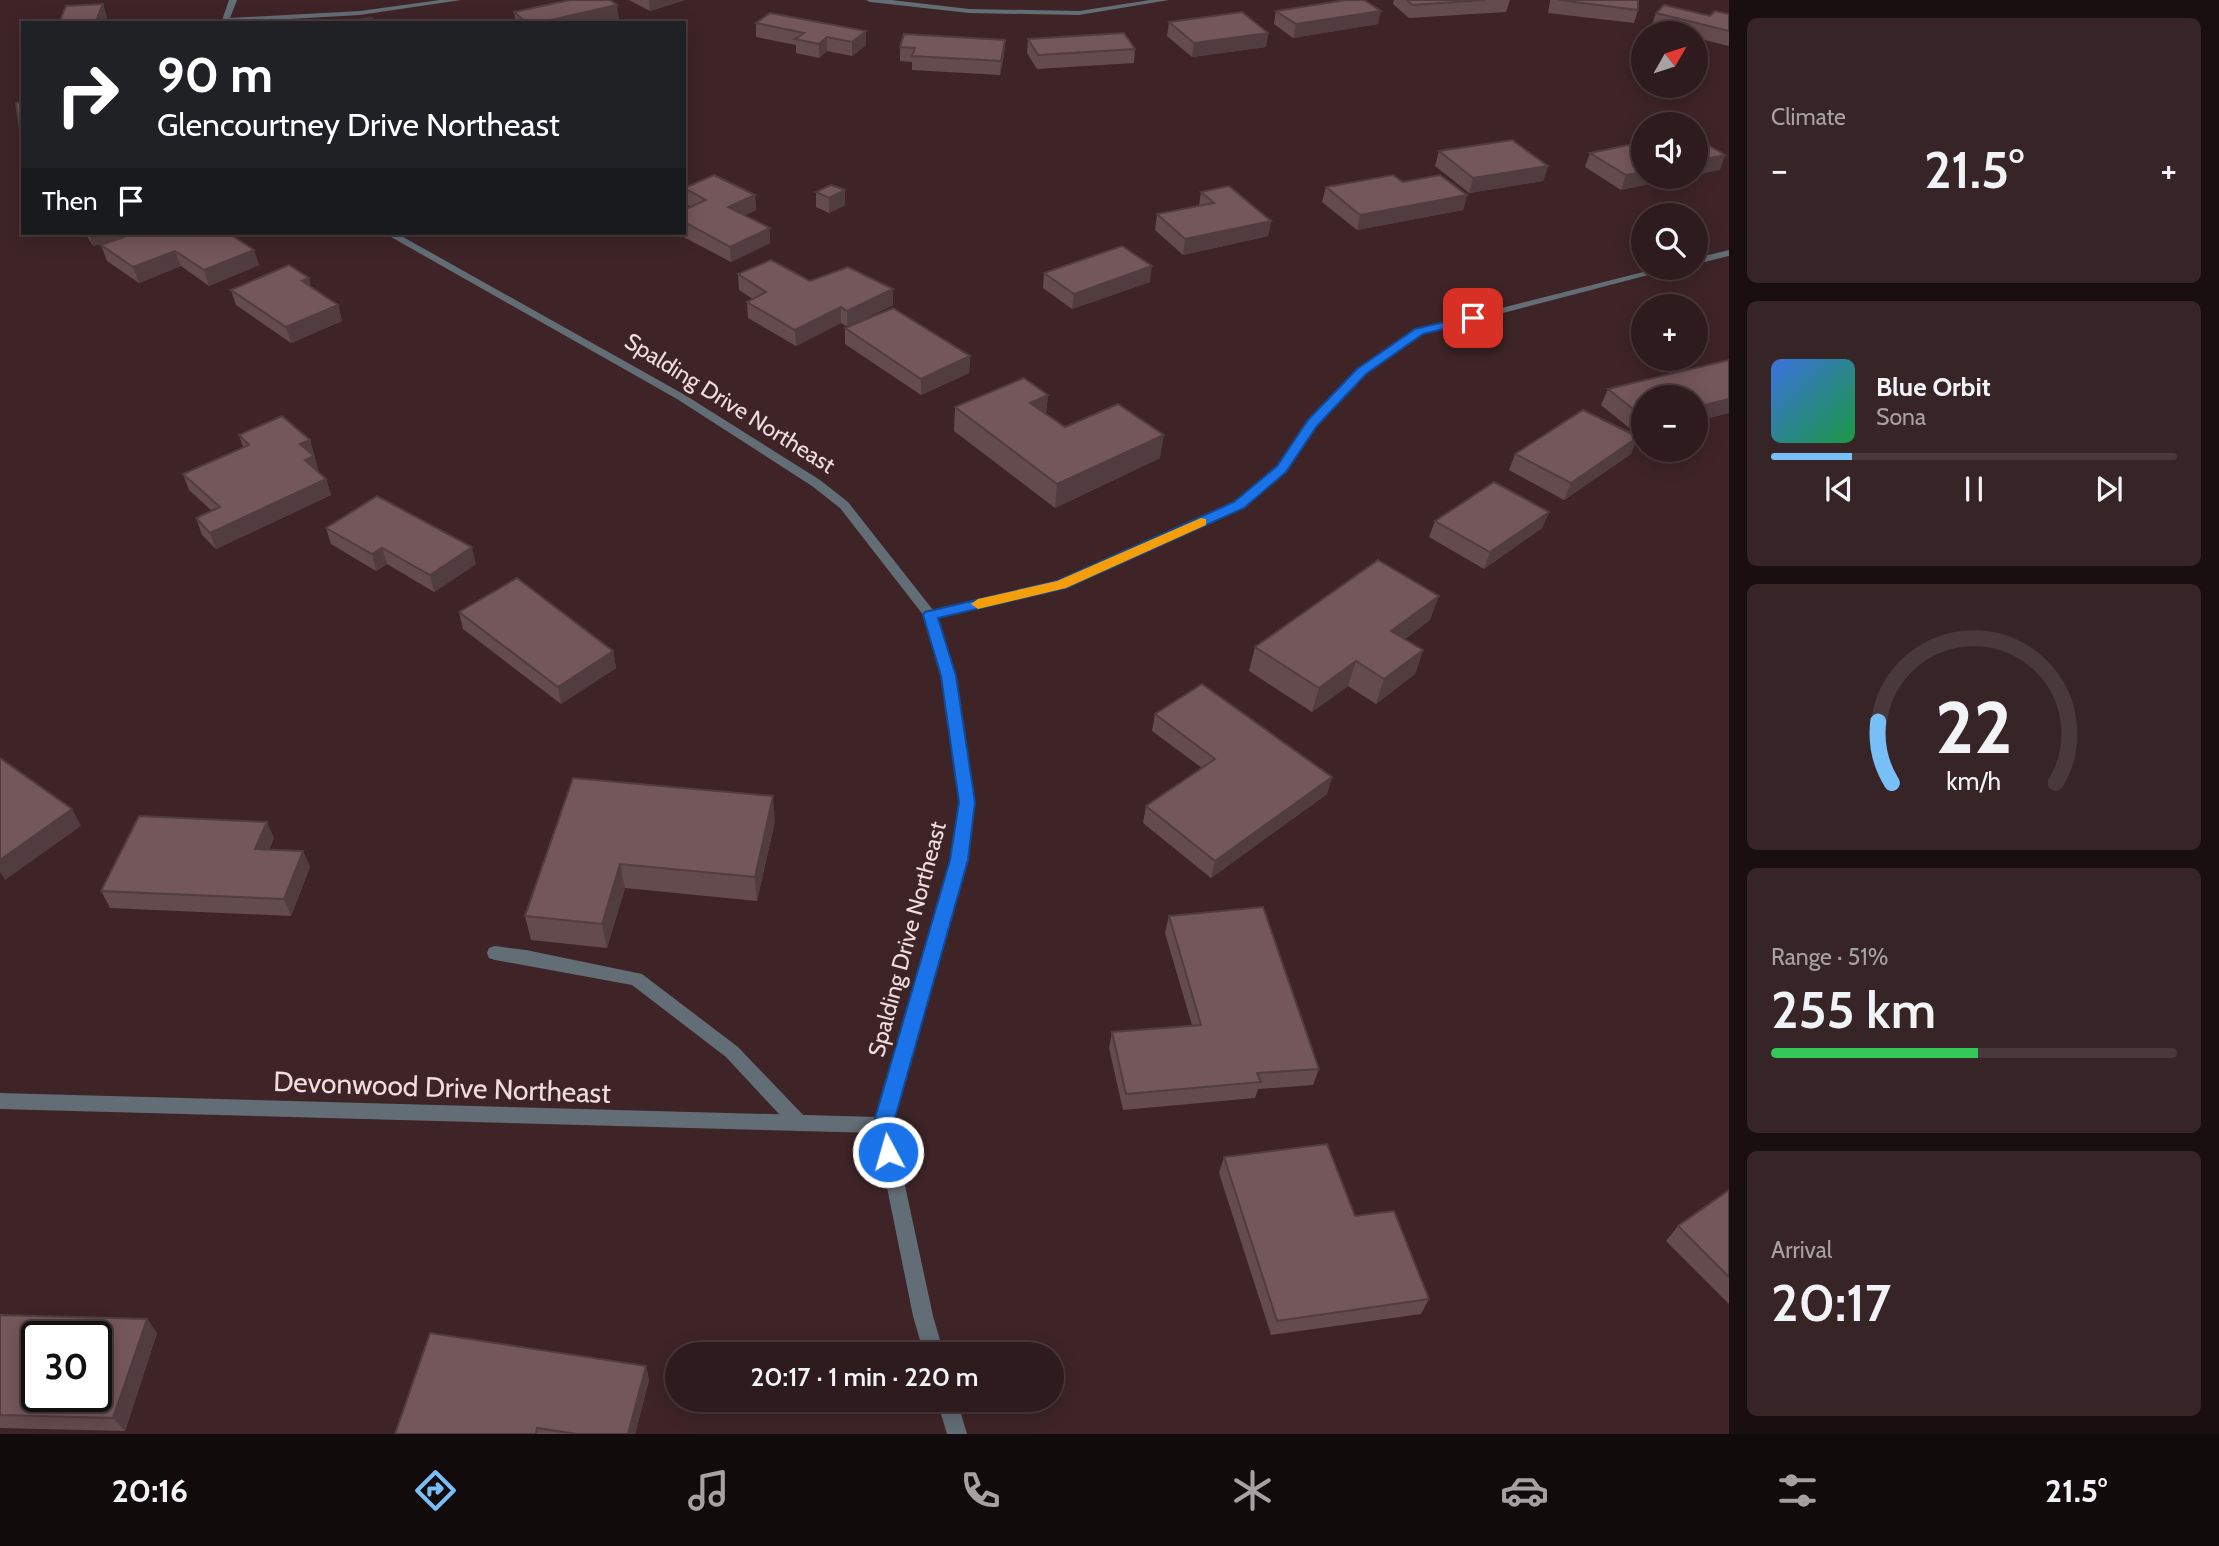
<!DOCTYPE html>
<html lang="en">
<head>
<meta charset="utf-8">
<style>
	:root { --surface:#2e1b1d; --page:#362426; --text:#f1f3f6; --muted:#a7a1a4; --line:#49393b; --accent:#78bff7 }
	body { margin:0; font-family:Cabin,sans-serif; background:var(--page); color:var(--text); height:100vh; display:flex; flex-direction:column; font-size:26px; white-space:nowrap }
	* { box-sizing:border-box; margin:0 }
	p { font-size:23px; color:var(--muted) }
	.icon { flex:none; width:38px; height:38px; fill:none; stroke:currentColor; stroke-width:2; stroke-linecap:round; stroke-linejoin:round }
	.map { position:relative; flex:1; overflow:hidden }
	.panel { display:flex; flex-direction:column; gap:18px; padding:18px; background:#190f10; width:490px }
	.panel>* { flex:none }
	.top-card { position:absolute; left:21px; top:21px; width:665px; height:214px; border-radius:0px; box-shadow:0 4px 18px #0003,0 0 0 2px var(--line); background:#202124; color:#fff; overflow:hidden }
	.needle { width:46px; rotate:51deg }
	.controls { position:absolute; left:1631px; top:21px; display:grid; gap:14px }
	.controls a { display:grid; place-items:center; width:77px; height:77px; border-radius:50%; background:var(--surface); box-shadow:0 4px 18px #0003,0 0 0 2px var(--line); font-size:35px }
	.speed { position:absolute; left:21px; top:1321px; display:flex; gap:14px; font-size:35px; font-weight:700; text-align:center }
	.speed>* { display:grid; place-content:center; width:91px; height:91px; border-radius:50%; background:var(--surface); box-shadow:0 4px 18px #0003,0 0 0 2px var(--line); line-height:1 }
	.speed .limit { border:4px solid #111; border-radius:10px; background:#fff; color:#111 }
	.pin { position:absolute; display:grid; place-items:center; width:60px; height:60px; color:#fff; margin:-30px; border-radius:14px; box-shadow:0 4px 10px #0006 }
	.me { position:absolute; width:77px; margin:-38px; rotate:354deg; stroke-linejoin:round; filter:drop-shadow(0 0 5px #0008) }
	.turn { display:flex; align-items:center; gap:24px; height:147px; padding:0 21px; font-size:32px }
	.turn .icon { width:91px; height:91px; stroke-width:2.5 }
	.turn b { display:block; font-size:49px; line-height:60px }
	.then { display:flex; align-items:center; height:66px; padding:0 21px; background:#0003; gap:14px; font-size:26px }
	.big { font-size:52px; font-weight:600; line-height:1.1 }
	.panel .card { flex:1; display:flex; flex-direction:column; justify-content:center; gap:10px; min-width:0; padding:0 24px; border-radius:10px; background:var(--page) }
	.panel .dial { align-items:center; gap:0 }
	.dial svg { height:182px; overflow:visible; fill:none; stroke:var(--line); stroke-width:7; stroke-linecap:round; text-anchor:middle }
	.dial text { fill:var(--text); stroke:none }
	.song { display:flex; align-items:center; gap:21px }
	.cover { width:84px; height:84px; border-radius:10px; background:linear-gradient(135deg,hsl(220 70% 55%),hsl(140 70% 35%)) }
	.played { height:7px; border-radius:4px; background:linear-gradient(90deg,var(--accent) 20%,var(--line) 20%) }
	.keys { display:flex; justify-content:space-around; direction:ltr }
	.heat { display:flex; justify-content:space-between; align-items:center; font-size:38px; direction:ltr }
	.charge { height:10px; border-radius:5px; background:linear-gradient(90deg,#34c759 51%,var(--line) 0) }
	.trip { position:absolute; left:665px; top:1342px; width:399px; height:70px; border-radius:35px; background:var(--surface); box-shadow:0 4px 18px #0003,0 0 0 2px var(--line); font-weight:600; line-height:70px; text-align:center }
	.menu { display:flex; height:112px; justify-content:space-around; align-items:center; background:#120b0c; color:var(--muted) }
	.menu .icon { width:49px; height:49px }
	.menu .active { color:var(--accent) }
	.menu b { font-size:32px; color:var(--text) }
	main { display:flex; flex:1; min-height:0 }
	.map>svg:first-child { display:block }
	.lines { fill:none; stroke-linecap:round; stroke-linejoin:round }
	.service { fill:#636d75; fill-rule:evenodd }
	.minor { fill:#636d75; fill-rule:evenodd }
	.wall { fill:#644b4d }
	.shaded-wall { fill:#513d3f }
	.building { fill:#74575a; stroke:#513d3f; stroke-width:2; fill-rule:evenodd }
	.route { fill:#1a73e8; stroke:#114b97; stroke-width:2 }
	.slow { fill:#f59e0b }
	.labels { text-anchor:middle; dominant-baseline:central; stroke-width:7; stroke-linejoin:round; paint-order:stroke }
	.street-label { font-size:23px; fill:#efdddf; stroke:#3e2427 }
	.near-street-label { font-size:28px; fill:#efdddf; stroke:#3e2427 }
</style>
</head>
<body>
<main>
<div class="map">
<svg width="1729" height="1434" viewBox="0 0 1729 1434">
	<rect width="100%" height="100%" fill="#3e2427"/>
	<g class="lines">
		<!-- service -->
		<polygon class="service" points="495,946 526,950 642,974 738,1047 804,1116 807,1122 804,1128 798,1130 792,1128 726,1057 632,985 495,960 489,958 487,953 489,948"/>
		<!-- minor -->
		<g class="minor">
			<polygon points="229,0 237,0 230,18 360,11 440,0 461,0 360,15 221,23"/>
			<polygon points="866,0 891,0 969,9 1079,11 1150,0 1169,0 1079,15 969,13 870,2"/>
			<polygon points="384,233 396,233 685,395 820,480 848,502 933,610 1057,581 1235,502 1278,467 1308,421 1358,369 1415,330 1659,268 1675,268 1423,334 1366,373 1316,425 1286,471 1243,508 1066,587 937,618 956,676 974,802 967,860 892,1125 933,1316 944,1354 924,1354 913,1316 876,1133 0,1109 0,1093 877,1117 951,860 960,802 942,676 924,616 840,508 812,486 677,399"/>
			<polygon points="1729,250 1729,256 1696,264 1696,258"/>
			<polygon points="937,1400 957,1400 967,1434 947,1434"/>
		</g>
	</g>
	<!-- wall -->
	<g class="wall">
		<polygon points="629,0 685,0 650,11"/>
		<polygon points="1394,0 1510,0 1506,12 1409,18 1393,4"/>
		<polygon points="1550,0 1638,0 1638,10 1634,23 1548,13"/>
		<polygon points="1276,11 1378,24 1293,38 1274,24"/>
		<polygon points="514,12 619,19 601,23 516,23"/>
		<polygon points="1656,13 1710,16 1729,14 1729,46 1696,38 1696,33 1678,33 1651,27"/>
		<polygon points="1169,22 1268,33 1266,47 1192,57 1167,36"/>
		<polygon points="756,23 866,45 852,56 827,51 819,58 796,53 796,45 756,37"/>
		<polygon points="1028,39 1135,49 1134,63 1037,69 1027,53"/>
		<polygon points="1005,40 1004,54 1000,75 912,70 912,62 900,61 900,47"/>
		<polygon points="1643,142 1621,190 1585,167 1590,153"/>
		<polygon points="1439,151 1548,166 1543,181 1469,193 1435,166"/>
		<polygon points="1403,182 1467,195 1463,210 1357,230 1322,202 1326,187"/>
		<polygon points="684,188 755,195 756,210 745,215 770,243 731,262 676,233 684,233 684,210 691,207 685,203"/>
		<polygon points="845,190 845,205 829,213 816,207 816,192"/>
		<polygon points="1201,192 1271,221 1268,236 1183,255 1155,230 1157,214 1199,206"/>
		<polygon points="85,233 228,233 259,265 209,286 181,266 139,283 107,261 101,245 119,239 93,246"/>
		<polygon points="1044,273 1150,282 1072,309 1043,288"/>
		<polygon points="738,274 893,289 893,305 847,327 841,323 796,346 748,318 747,302 753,299 739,290"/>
		<polygon points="231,290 338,305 342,321 291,343 236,305"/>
		<polygon points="845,328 970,356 969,373 921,395 845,344"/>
		<polygon points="1729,360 1729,413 1696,421 1696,397 1643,397 1643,434 1638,435 1601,405 1608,389"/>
		<polygon points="1048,395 1046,414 1065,427 1160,458 1055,508 954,431 955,407"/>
		<polygon points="239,435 310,440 319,473 326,479 331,495 216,549 202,535 196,518 212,511 189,490 183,474 243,447"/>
		<polygon points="1515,454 1631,454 1564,500 1509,470"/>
		<polygon points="1549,512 1542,528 1484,569 1429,537 1435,521"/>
		<polygon points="326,528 476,564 434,592 387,564 376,571 331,544"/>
		<polygon points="459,612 613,651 616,668 561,704 463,629"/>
		<polygon points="1430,620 1405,639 1423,650 1415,674 1376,704 1348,686 1312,712 1249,671 1255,647"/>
		<polygon points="1155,714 1332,777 1327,794 1211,878 1143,823 1146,806 1202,768 1152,731"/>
		<polygon points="573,778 775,821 757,901 625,888 607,948 531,940 525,916"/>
		<polygon points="274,838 269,850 303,851 310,867 291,916 110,908 101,891"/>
		<polygon points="1169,916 1319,1069 1313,1085 1258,1089 1255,1098 1123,1110 1109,1048 1112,1032 1192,1025 1165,933"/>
		<polygon points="1224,1157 1355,1216 1429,1299 1421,1314 1271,1335 1219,1173"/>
		<polygon points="1729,1190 1729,1304 1666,1241 1678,1226"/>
		<polygon points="0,1315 147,1319 157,1333 125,1431 0,1428"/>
		<polygon points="646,1366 649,1380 635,1434 395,1434"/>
	</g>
	<!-- shaded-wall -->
	<g class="shaded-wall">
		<polygon points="649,0 685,0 650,11"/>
		<polygon points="103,4 107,17 105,23 95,23"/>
		<polygon points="617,5 619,19 601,23 537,23"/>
		<polygon points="1381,11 1378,24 1293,38 1296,24"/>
		<polygon points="866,31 866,45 852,56 852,42"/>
		<polygon points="1268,33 1266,47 1192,57 1194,43"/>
		<polygon points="827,37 827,51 819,58 819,44"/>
		<polygon points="1005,40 1004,54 1000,75 1001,61"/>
		<polygon points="1725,155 1720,170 1696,175 1696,161"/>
		<polygon points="1548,166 1543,181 1469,193 1473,178"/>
		<polygon points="1643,172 1643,177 1686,177 1621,190 1626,175"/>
		<polygon points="845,190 845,205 829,213 829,198"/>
		<polygon points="755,195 756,210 729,222 728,207"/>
		<polygon points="1467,195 1463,210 1357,230 1360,215"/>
		<polygon points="1271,221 1268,236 1183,255 1185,239"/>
		<polygon points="770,228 770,243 731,262 730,247"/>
		<polygon points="88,233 141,233 93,246"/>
		<polygon points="254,250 259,265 209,286 204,270"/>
		<polygon points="175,251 181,266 139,283 133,267"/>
		<polygon points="1152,266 1150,282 1072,309 1074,294"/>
		<polygon points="309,278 313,294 302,281"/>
		<polygon points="893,289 893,305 847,327 847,311"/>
		<polygon points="338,305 342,321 291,343 286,327"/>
		<polygon points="841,307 841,323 796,346 795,330"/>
		<polygon points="970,356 969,373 921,395 921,379"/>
		<polygon points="1048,395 1045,418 1030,403"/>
		<polygon points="1729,399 1729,413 1696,421 1696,407"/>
		<polygon points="1643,424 1643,434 1638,435"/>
		<polygon points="1164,435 1160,458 1055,508 1057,484"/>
		<polygon points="1638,437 1631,454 1564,500 1571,483"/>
		<polygon points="310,440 319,473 310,477 300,444"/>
		<polygon points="326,479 331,495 216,549 210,533"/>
		<polygon points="1549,512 1542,528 1484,569 1490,552"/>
		<polygon points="472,547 476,564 434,592 430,575"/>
		<polygon points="382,548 387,564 376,571 372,554"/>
		<polygon points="1439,596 1430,620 1383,655 1391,631"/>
		<polygon points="1423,650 1415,674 1376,704 1384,679"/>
		<polygon points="613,651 616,668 561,704 558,687"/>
		<polygon points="1356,661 1348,686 1312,712 1319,688"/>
		<polygon points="1332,777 1327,794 1211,878 1215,861"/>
		<polygon points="773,796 775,821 757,901 755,877"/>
		<polygon points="72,809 81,826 5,880 0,872 0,860"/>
		<polygon points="267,822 274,838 262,866 255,849"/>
		<polygon points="303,851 310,867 291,916 284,899"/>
		<polygon points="620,864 625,888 607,948 602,924"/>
		<polygon points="147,1319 157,1333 125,1431 113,1418"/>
		<polygon points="646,1366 649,1380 635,1434 628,1434"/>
	</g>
	<!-- building -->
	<g class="building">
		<polygon points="570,0 610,0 617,5 537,23 527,23 514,12"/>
		<polygon points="1346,0 1364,0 1381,11 1296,24 1276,11"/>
		<polygon points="1407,0 1485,0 1412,5"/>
		<polygon points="1559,0 1638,0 1638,10"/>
		<polygon points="103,4 95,23 59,23 66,6"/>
		<polygon points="1664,5 1710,16 1715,11 1729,14 1729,31 1656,13"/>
		<polygon points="1242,12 1268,33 1194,43 1169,22"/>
		<polygon points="770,13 866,31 852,42 827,37 819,44 795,39 804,33 756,23"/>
		<polygon points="372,18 374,23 335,23"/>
		<polygon points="1124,33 1135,49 1038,55 1028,39"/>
		<polygon points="904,34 1005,40 1001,61 912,56 915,48 900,47"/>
		<polygon points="23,102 23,138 21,138 16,103"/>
		<polygon points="1696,138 1725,155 1696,161"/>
		<polygon points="1512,140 1548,166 1473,178 1439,151"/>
		<polygon points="1643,142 1643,172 1626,175 1590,153"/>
		<polygon points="714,175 755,195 728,207 770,228 730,247 684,222 684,210 706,200 684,188"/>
		<polygon points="1393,175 1403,182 1440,175 1467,195 1360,215 1326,187"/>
		<polygon points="831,185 845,190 829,198 816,192"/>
		<polygon points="1229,186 1271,221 1185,239 1157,214 1214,203 1201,192"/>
		<polygon points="135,233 228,233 254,250 204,270 175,251 133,267 101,245"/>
		<polygon points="1122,246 1152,266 1074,294 1044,273"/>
		<polygon points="771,260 810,281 848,267 893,289 847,311 841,307 795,330 747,302 766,292 738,274"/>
		<polygon points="289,265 309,278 302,281 338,305 286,327 231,290"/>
		<polygon points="893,308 970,356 921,379 845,328"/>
		<polygon points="1729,360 1729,399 1696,407 1696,397 1643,397 1643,417 1608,389"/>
		<polygon points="1024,378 1048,395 1030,403 1065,427 1118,404 1164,435 1057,484 955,407"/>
		<polygon points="1583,410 1638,437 1571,483 1515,454"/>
		<polygon points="282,416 310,440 300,444 314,456 305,460 326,479 210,533 196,518 220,507 183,474 249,445 239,435"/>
		<polygon points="1494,482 1549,512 1490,552 1435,521"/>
		<polygon points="377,496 472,547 430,575 382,548 372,554 326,528"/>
		<polygon points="1378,560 1439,596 1391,631 1423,650 1384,679 1356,661 1319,688 1255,647"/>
		<polygon points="517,578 613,651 558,687 459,612"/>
		<polygon points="1202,684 1332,777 1215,861 1146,806 1215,759 1155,714"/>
		<polygon points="0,758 72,809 0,860"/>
		<polygon points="573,778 773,796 755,877 620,864 602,924 525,916"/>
		<polygon points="139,816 267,822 255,849 303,851 284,899 101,891"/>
		<polygon points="1263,907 1319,1069 1257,1073 1261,1082 1126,1094 1112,1032 1201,1025 1169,916"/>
		<polygon points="1327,1144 1355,1216 1394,1211 1429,1299 1277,1321 1224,1157"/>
		<polygon points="1729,1190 1729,1277 1678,1226"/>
		<path d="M0,1315L147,1319L113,1418L0,1415ZM37,1337H96V1396H37Z"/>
		<polygon points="430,1333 646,1366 628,1434 577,1434 537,1428 536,1434 395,1434"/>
	</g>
	<!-- route -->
	<polygon class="route" points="1473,315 1477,316 1477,321 1423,334 1366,374 1317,426 1286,472 1244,508 1066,588 938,618 956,676 975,802 968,860 893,1125 899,1152 896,1159 888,1162 881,1159 873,1125 950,860 959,802 941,676 923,615 925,612 1057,581 1234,502 1277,466 1308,420 1357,369 1415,329"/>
	<!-- slow -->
	<polygon class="slow" points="1201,518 1206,519 1206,525 1066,588 978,609 971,604 978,599 1057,581"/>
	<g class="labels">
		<!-- street labels -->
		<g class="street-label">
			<text transform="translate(730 403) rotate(32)">Spalding Drive Northeast</text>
			<text transform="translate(907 939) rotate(-75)">Spalding Drive Northeast</text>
		</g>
		<!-- near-street labels -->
		<g class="near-street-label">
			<text transform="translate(442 1087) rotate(2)">Devonwood Drive Northeast</text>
		</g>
	</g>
</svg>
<div class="controls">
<a><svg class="needle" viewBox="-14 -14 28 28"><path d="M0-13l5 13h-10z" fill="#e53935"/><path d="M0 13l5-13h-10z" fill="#a7a1a4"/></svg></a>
<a><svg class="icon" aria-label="sound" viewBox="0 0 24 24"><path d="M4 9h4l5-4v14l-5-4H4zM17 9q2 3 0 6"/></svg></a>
<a><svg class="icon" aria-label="search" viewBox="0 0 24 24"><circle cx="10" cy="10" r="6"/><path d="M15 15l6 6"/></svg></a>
<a>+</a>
<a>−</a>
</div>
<div class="speed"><div class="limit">30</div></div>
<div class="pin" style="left:1473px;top:318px;background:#d93025"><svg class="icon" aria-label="arrive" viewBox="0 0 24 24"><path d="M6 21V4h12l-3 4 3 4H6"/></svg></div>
<svg class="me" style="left:888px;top:1152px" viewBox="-20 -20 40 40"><circle r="17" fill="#1a73e8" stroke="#fff" stroke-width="3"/><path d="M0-11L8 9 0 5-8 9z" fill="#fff"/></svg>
<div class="trip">20:17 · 1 min · 220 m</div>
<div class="top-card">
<div class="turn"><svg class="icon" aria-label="right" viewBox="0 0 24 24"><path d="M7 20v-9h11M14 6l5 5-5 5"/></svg><div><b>90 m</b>Glencourtney Drive Northeast</div></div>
<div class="then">Then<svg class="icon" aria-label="arrive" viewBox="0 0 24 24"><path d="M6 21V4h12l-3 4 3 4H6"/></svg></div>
</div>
</div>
<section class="panel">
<div class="card"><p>Climate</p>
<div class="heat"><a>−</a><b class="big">21.5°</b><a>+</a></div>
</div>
<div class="card">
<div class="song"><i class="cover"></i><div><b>Blue Orbit</b><p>Sona</p></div></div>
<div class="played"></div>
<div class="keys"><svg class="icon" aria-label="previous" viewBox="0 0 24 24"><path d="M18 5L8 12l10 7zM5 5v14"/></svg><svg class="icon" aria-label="pause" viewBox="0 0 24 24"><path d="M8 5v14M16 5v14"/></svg><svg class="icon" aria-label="next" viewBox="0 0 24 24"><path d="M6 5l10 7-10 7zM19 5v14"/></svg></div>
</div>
<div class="card dial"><svg viewBox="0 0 100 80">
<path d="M14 69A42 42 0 1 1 86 69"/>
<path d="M14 69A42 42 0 0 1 8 42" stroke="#78bff7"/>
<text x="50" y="56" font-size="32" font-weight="700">22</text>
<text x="50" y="72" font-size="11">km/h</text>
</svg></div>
<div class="card"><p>Range · 51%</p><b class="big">255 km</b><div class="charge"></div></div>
<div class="card"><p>Arrival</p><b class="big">20:17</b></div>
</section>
</main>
<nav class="menu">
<b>20:16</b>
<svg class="icon active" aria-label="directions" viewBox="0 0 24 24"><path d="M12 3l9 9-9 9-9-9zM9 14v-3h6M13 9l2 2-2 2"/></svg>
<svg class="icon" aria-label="music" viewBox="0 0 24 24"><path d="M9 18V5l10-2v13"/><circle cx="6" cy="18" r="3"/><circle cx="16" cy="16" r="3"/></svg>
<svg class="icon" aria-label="phone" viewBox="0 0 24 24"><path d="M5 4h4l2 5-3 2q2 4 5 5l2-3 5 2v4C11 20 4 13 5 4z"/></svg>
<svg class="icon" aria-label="climate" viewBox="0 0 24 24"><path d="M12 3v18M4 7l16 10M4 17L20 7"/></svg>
<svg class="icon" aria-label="car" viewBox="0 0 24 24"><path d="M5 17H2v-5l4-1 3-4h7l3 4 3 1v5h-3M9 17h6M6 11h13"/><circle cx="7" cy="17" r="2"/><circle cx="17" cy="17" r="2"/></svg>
<svg class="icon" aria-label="filters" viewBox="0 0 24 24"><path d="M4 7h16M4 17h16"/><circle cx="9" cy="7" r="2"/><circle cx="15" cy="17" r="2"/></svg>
<b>21.5°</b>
</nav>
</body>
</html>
